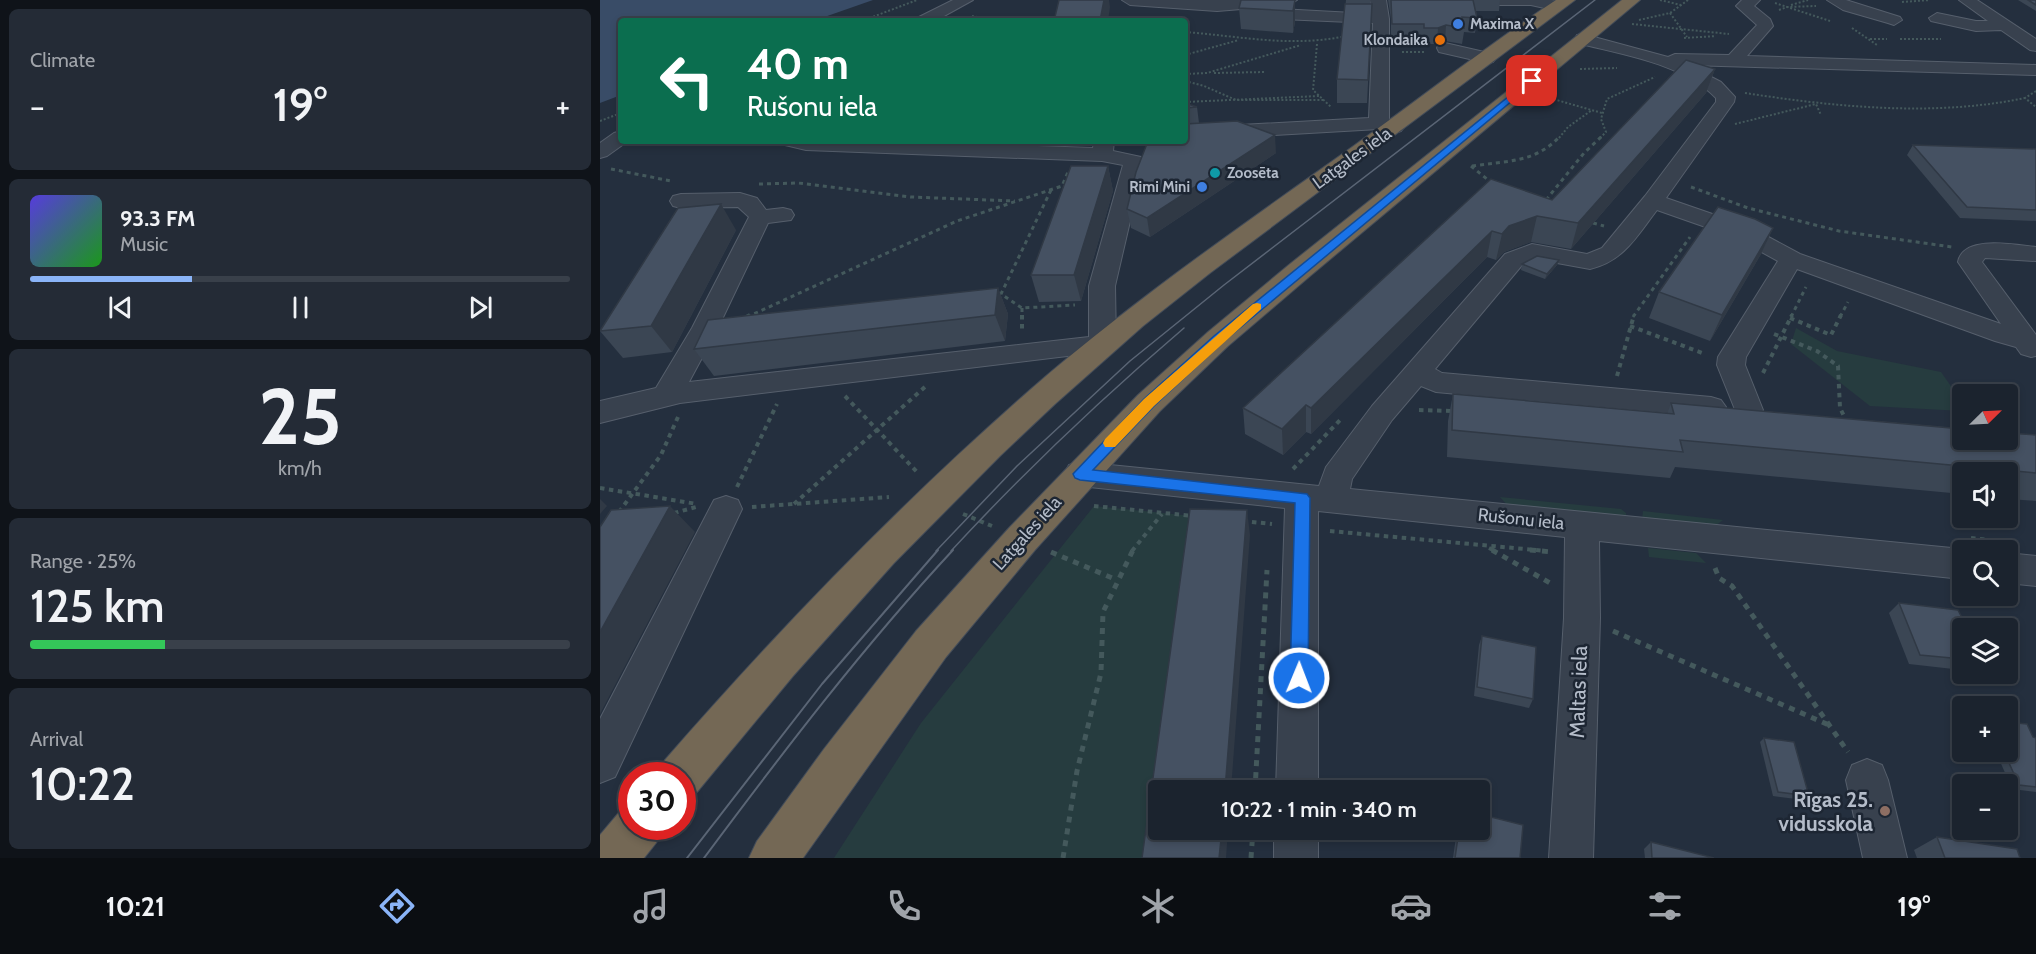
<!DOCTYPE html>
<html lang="en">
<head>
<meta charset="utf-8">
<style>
	:root { --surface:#1b232e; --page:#242b36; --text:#f1f3f6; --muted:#a0a4aa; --line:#39404a; --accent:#8ab4f8 }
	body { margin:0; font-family:Cabin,sans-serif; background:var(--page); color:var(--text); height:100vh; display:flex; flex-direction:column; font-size:22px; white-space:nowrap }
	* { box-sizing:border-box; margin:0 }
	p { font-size:20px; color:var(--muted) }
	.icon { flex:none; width:33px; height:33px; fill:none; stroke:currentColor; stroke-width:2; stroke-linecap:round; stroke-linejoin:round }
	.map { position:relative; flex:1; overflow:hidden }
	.panel { display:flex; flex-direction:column; gap:9px; padding:9px; background:#0f1319; width:600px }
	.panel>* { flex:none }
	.guide { position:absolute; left:18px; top:18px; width:570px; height:126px; border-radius:6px; box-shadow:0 3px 9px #0003,0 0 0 2px var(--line); background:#0b6e4f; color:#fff; overflow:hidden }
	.needle { width:39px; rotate:66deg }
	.controls { position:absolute; left:1352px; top:384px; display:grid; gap:12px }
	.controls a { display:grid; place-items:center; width:66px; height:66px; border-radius:6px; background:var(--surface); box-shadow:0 3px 9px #0003,0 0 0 2px var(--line); font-size:30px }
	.speed { position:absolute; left:18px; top:762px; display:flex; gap:12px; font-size:30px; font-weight:700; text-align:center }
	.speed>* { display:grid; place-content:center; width:78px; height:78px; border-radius:50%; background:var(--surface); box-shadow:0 3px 9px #0003,0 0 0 2px var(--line); line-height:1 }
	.speed .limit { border:9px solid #d22; background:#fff; color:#111 }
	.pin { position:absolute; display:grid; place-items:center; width:51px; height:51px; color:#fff; margin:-26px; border-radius:12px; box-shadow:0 3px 9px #0006 }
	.me { position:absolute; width:66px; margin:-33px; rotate:1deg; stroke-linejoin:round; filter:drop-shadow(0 0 4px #0008) }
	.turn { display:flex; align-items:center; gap:21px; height:126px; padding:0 30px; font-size:27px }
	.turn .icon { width:78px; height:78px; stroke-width:2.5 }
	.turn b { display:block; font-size:42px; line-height:51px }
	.big { font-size:45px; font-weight:600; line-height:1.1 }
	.panel .card { flex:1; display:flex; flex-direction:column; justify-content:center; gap:9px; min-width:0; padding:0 21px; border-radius:9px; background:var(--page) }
	.panel .dial { align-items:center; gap:0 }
	.dial b { font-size:78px; line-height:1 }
	.song { display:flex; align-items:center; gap:18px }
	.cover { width:72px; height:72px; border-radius:9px; background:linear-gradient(135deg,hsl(250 70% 55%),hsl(120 70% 35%)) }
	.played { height:6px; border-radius:3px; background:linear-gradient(90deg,var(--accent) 30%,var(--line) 30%) }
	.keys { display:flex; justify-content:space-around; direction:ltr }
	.heat { display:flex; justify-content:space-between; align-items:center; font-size:33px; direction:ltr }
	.charge { height:9px; border-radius:4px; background:linear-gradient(90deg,#34c759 25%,var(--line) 0) }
	.trip { position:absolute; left:548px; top:780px; width:342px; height:60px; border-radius:6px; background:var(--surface); box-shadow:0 3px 9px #0003,0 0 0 2px var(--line); font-weight:600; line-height:60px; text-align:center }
	.menu { display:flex; height:96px; justify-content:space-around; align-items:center; background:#0b0e12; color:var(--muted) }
	.menu .icon { width:42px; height:42px }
	.menu .on { color:var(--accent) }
	.menu b { font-size:27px; color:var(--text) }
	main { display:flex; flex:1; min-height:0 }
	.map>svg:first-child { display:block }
	.green { fill:#263c3f }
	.water { fill:#394c67 }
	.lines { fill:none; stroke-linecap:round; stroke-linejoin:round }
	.minor-casing { stroke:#565f6c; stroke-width:2 }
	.highway-casing { stroke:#434c59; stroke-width:2 }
	.path-far3 { stroke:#44595c; stroke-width:2; stroke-dasharray:2 2; stroke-linecap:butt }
	.path-far2 { stroke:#44595c; stroke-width:3; stroke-dasharray:4 4; stroke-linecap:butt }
	.path-far1 { stroke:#44595c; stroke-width:4; stroke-dasharray:4.5 4.5; stroke-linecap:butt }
	.path { stroke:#44595c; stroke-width:5; stroke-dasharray:6 6; stroke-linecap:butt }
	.minor { fill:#38414e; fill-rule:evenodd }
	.highway { fill:#746855; fill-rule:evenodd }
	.tram-far1 { stroke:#5a6575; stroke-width:1.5 }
	.tram { stroke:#5a6575; stroke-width:2 }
	.wall { fill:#3b4654 }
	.shaded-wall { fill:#303945 }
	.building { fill:#455162; stroke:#303945; stroke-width:1.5 }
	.route { fill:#1a73e8; stroke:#114b97; stroke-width:1.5 }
	.slow { fill:#f59e0b }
	.shop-dot { fill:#3f7fe0; stroke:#1d2633; stroke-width:2 }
	.food-dot { fill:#e8710a; stroke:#1d2633; stroke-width:2 }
	.culture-dot { fill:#0f9aa8; stroke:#1d2633; stroke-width:2 }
	.education-dot { fill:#8d6e63; stroke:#1d2633; stroke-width:2 }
	.labels { text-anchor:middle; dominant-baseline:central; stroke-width:5; stroke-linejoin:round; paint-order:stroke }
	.far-poi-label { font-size:15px; font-weight:bold; fill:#b4bcc9; stroke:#1d2633; text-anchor:start }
	.street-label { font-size:18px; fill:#b4bcc9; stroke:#1d2633 }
	.near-street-label { font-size:21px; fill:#b4bcc9; stroke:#1d2633 }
	.near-poi-label { font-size:21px; font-weight:bold; fill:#b4bcc9; stroke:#1d2633; text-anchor:end }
</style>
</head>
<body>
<main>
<section class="panel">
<div class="card"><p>Climate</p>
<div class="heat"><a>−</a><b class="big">19°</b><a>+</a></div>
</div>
<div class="card">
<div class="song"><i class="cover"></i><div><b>93.3 FM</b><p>Music</p></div></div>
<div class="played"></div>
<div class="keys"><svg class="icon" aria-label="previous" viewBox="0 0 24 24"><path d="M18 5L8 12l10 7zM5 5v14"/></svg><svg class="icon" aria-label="pause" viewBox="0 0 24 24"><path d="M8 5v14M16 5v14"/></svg><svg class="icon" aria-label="next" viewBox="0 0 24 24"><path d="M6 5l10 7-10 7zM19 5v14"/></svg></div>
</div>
<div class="card dial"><b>25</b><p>km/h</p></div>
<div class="card"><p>Range · 25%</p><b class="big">125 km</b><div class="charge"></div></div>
<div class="card"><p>Arrival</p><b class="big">10:22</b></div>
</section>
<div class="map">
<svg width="1436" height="858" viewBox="0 0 1436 858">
	<rect width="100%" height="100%" fill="#242f3e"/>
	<!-- green -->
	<g class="green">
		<polygon points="1196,328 1237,351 1341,372 1362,402 1362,411 1270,406 1191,344"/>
		<polygon points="900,497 1021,509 1026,513 1026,518 908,506"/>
		<polygon points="494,506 593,516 558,790 553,858 234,858 321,723"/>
		<polygon points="1043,511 1123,520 1115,526 1042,520"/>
		<polygon points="1048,548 1096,553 1106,563 1049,557"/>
	</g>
	<!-- water -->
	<polygon class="water" points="0,0 273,0 213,21 21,21 21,95 0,103"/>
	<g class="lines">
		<!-- minor casing -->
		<g class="minor-casing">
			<g id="minor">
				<polygon points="353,0 373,0 335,21 315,21 317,18"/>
				<polygon points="522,0 697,0 689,5 617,11 530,5"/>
				<polygon points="770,0 786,0 789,19 789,120 801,123 804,127 801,131 794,133 779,129 585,140 585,128 769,118 773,23 661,18 653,13 661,8 772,14"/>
				<polygon points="863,0 952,0 963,3 966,6 958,11 931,5 871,5"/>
				<path d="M1142,0H1160L1154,6L1170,19L1173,26L1147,56L1436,65V75L1088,65L1121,82L1135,97L1134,102L1066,198L1150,227L1200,254L1401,324L1358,262C1363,234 1416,245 1436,247V261L1385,258L1382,262L1436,335V356L1431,357L1421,354L1416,347L1395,341L1197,269L1146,357L1145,365L1163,410L1158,417L1148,420L1138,417L1117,365L1118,357L1178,261L1134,237L1057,210C1037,236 1024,261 990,269L935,259L923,264L835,369L842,373L1111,397L1121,400L1126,407L1121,414L1111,417L836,392L821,386L792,420L752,479L750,489L1362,549L1365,550H1362V579L999,541L1000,618L993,858H949L964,618L965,537L718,511V790H676L685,508L480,486L469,483L464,474L469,465L480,462L719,486L726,467L772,406L905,254L932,244L987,254L1002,248L1045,196L1116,102V98C1082,63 1023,55 977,43L975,39L977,35L983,34L1068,57L1075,54L1129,55L1157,25L1136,6Z"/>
				<polygon points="1227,0 1246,0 1300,17 1302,20 1294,25 1288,23 1243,10"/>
				<polygon points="1359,0 1377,0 1436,39 1436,51 1430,50 1401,30 1376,31 1331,21 1329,18 1337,13 1376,21 1388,21"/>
				<polygon points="845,43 893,54 896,58 893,62 887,63 839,52 837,48 839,44"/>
				<polygon points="21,131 21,141 28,141 7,156 0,158 0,143 14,133"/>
				<polygon points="182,141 289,141 493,148 494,141 514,141 513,151 541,157 544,161 515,286 516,345 512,351 459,357 80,403 0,423 0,401 56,388 92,328 149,217 138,207 81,208 73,206 70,201 73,196 81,194 140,193 157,198 166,210 183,208 191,210 194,215 191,220 168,223 118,328 89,382 489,337 489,286 523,165 502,161 206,150 185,145"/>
				<polygon points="126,496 138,500 142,509 15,777 0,783 0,719 114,500"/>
				<polygon points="1407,553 1436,556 1436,586 1407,583"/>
				<polygon points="1267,759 1282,765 1288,780 1307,858 1263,858 1246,780 1252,765"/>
				<rect x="674" y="830" width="44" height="28"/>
			</g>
		</g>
		<!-- highway casing -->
		<g class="highway-casing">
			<g id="highway">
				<path d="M956,0H975L610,273L543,326L455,404L400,456L294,563L193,676L97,792L82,798V776H58L65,760C179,629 299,505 430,390C532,301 644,224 755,145C822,97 887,46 956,0Z"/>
				<polygon points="1022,0 1040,0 710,276 628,346 560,411 435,550 346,657 203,858 149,858 157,841 224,749 316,631 409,528 538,395 608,332 690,264"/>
				<polygon points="32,805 32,826 63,826 56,843 44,858 0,858 0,835 22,809"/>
			</g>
		</g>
		<!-- path-far3 -->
		<g class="path-far3">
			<polyline points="1060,0 1081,5"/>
			<polyline points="1302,2 1330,0"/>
			<polyline points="1175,3 1230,21"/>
			<polyline points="1191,5 1208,0"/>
			<polyline points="1179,10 1187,7 1216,6"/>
			<polyline points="1070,13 1087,37"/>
			<polyline points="372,16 395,21"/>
			<polyline points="1039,20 1070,13 1088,0"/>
			<polyline points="262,21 317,0"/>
			<polyline points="1032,24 1129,34"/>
			<polyline points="1252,28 1277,45"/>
			<path d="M585,32C638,36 688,47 741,37"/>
			<polyline points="1084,38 1116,36"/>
			<polyline points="1270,39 1287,39"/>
			<polyline points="1300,39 1341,39"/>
			<polyline points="717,44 713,90 731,107"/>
			<polyline points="802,52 825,52"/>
			<polyline points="585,55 639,40"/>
			<polyline points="980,69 1017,68"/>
			<polyline points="614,73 665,72"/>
			<polyline points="585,74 607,73 701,45"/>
			<polyline points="585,81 604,86 636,100 725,100"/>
			<polyline points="1436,91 1425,98 1436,107"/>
			<path d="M1145,93C1236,107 1334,117 1425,98"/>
			<polyline points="946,97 1002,113"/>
			<polyline points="585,102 719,96"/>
			<polyline points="0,121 21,113"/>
			<polyline points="1135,124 1216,104 1221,115"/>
			<polyline points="959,138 968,127 992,110"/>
			<polyline points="1000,138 1006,132 1001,119 1007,99 1055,77"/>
		</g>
		<!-- path-far2 -->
		<g class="path-far2">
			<polyline points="871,166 893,184"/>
			<path d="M872,166C905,161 936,163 960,136"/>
			<polyline points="11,169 71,181"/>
			<polyline points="159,184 198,183 311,197 415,201"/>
			<polyline points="1091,187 1148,208 1239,231 1352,247"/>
			<polyline points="451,190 401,294 422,308 475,305"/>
			<polyline points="946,200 984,153 1002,136"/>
			<polyline points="993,223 1004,226"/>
			<polyline points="422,308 422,317"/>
			<polyline points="147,317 357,221 462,186 468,172"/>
			<polyline points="1033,317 1090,237"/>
			<polyline points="1191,317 1206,287"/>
			<polyline points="1240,317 1248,302"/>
		</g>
		<!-- path-far1 -->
		<g class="path-far1">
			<polyline points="422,315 422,331"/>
			<polyline points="146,317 150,315"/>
			<polyline points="1190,318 1231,335 1241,315"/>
			<polyline points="1030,326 1105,354"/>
			<polyline points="1174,334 1217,351 1238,366 1240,408 1246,420"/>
			<polyline points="1163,373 1192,315"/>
			<polyline points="1017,376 1034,315"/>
			<polyline points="245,396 317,472"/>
			<polyline points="819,410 853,411"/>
			<polyline points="693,469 742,418"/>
			<polyline points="137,487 177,404"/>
			<polyline points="0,488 97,504"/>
			<polyline points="194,504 325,387"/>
			<polyline points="494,506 594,516"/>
			<polyline points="152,507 289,497"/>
			<polyline points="19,512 61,455 78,417"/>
			<polyline points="74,513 96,507"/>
			<polyline points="363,514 392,526"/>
			<polyline points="643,521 672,524"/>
			<polyline points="730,531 946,551"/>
			<polyline points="1371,538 1399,541"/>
			<polyline points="889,548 895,551"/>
			<polyline points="532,551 562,514"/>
		</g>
		<!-- path -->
		<g class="path">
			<polyline points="892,550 950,583"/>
			<polyline points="930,550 952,552"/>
			<polyline points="451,552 517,580"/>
			<polyline points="1115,568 1119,578 1132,586 1248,752"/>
			<polyline points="1380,596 1405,598"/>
			<polyline points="1013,631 1229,725"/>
			<polyline points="655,790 667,570"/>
			<polyline points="463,858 477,771 501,673 503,612 533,550"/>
			<polyline points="651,858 653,830"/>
		</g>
		<!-- minor -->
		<use href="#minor" class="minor"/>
		<!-- highway -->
		<use href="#highway" class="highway"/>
		<!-- tram-far1 -->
		<g class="tram-far1">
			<polyline points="336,551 417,466 530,361 624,285 995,0"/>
			<path d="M351,551C424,472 502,398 584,328"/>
		</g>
		<!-- tram -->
		<g class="tram">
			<polyline points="87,858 222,684 338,550"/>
			<path d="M104,858C183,752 263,647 353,550"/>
		</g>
	</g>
	<!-- wall -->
	<g class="wall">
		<polygon points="695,0 695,22 693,33 641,29 639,8"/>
		<polygon points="746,0 770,0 770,4 772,4 767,103 737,103 737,79"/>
		<polygon points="788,0 900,0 899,11 876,11 877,18 875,33 864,32 862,44 845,41 837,44 823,44 823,40 791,40 791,19"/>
		<polygon points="1418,0 1436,0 1436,11"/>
		<polygon points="1115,69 1106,93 971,249 931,242 904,252 896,260 887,257 711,434 706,432 683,455 645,434 643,408 891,179 952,200"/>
		<polygon points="585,103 597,107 599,123 676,153 550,237 531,228 527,209 585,141"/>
		<polygon points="1313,145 1436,149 1436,221 1360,218 1307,155"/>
		<polygon points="508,166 513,191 481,301 439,302 431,275"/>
		<polygon points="1173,228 1161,254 1110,341 1049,318 1059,292"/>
		<polygon points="136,230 72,352 23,358 0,331"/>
		<polygon points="959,260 957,265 945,279 921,270 922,264"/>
		<polygon points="398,288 408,314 405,341 114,376 94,349"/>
		<polygon points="853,394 1067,414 1071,403 1436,435 1436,501 1407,499 1407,472 1362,472 1362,494 1075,467 1070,478 847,457 848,421"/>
		<polygon points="1299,603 1362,628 1362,670 1309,664 1289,613"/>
		<polygon points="882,636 933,699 929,708 874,696 879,645"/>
		<polygon points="1433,737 1436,738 1436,792 1412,789 1396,752 1407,752"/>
		<polygon points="1164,738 1209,796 1204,800 1173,796 1160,742"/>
		<polygon points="857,830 879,830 920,858 853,858"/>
		<polygon points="1337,837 1420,858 1317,858 1314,850"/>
		<polygon points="1051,842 1114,858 1045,858 1044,849"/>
	</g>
	<!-- shaded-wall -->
	<g class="shaded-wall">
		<polygon points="504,0 509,0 510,7 508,21 500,21"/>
		<polygon points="695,0 695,22 693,33 693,11"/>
		<polygon points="846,25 845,41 837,44 838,28"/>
		<polygon points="1115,69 1106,93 971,249 978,223"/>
		<polygon points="675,135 676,153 550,237 547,218"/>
		<polygon points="508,166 513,191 481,301 474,275"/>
		<polygon points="121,204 136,230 72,352 51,326"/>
		<polygon points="937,216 931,242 904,252 896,260 902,234 909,226"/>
		<polygon points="1173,228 1161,254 1110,341 1122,315"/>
		<polygon points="892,231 887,257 711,434 711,408"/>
		<polygon points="959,260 957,265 945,279 947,274"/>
		<polygon points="398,288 408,314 405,341 395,315"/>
		<polygon points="706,405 706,432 683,455 682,429"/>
		<polygon points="0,499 7,506 0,514"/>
		<polygon points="70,506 95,532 0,714 0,632"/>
		<polygon points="647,510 650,535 631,790 625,790"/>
		<polygon points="622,830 628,830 626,858 619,858"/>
	</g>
	<!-- building -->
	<g class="building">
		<polygon points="459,0 504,0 500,21 454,21"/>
		<polygon points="641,0 695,0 693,11 639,8"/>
		<polygon points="791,0 873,0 877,18 862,17 864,28 846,25 838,28 824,28 824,24 792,24"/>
		<polygon points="1428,0 1436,0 1436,5"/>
		<polygon points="745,4 772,4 768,80 737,79"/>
		<polygon points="1086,60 1115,69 978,223 937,216 909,226 902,234 892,231 711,408 706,405 682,429 643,408 891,179 952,200"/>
		<polygon points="585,103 597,107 585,108"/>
		<polygon points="637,121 675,135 547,218 527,209 536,172 548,141 585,141 585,124"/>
		<polygon points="1313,145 1436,149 1436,210 1367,207"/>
		<polygon points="471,166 508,166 474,275 431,275"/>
		<polygon points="121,204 51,326 0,331 78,208"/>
		<polygon points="1118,207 1155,219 1173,228 1122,315 1059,292"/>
		<polygon points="937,256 959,260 947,274 922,264"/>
		<polygon points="398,288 395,315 94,349 108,320"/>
		<polygon points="853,394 1074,414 1071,403 1362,429 1362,440 1407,440 1407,433 1436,435 1436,473 1080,440 1083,452 852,430"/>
		<polygon points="70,506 0,632 0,527 11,510"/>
		<polygon points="590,509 647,510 625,790 558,790 558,830 622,830 619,858 542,858"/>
		<polygon points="1299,603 1358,610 1367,628 1362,628 1362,659 1320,655"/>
		<polygon points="882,636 936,647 933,699 877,687"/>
		<polygon points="1407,722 1427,724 1433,737 1436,738 1436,787 1419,785 1404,752 1407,752"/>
		<polygon points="1164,738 1194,742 1209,796 1178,792"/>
		<polygon points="879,814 923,825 920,858 855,858 859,830 879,830"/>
		<polygon points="1337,837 1417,849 1420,858 1345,858"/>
		<polygon points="1051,842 1114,858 1052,858"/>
	</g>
	<!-- route -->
	<polygon class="route" points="930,79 936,81 623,342 554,406 493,470 707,494 710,498 708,678 705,683 699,686 693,683 690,678 695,503 480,480 475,478 473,474 544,399 614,336"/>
	<!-- slow -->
	<polygon class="slow" points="657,303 661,304 661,309 554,406 515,447 505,447 503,443 505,439 544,399 653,304"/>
	<!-- markers -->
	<g class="shop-dot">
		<circle cx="858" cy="24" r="6"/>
		<circle cx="602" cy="187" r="6"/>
	</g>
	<circle class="food-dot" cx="840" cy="40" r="6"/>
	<circle class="culture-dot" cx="615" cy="173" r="6"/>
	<circle class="education-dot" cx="1285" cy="811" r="6"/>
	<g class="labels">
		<!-- far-poi labels -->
		<g class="far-poi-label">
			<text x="870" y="24">Maxima X</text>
			<text x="828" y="40" text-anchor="end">Klondaika</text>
			<text x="627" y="173">Zoosēta</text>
			<text x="590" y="187" text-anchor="end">Rimi Mini</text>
		</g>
		<!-- street labels -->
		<g class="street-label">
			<text transform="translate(752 158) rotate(-36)">Latgales iela</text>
			<text transform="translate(921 519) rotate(6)">Rušonu iela</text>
			<text transform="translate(427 533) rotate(-48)">Latgales iela</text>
		</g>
		<!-- near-street labels -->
		<g class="near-street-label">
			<text transform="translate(978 692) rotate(-88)">Maltas iela</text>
		</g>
		<!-- near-poi labels -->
		<g class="near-poi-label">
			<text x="1273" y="799">Rīgas 25.<tspan x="1273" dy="24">vidusskola</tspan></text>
		</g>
	</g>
</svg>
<div class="controls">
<a><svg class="needle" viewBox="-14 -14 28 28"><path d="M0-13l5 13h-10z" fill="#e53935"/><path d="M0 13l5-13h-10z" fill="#a0a4aa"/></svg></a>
<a><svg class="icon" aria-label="sound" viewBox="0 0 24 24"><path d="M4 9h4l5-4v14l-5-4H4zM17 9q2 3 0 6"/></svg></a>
<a><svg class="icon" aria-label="search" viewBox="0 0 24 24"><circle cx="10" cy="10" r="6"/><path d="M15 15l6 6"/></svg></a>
<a><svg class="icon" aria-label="layers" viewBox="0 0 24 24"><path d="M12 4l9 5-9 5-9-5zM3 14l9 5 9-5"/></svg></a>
<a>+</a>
<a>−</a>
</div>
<div class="speed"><div class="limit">30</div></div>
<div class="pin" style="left:932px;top:81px;background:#d93025"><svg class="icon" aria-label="arrive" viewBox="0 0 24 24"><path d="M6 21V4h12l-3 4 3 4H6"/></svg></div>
<svg class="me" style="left:699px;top:678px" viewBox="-20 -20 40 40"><circle r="17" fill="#1a73e8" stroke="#fff" stroke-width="3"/><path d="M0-11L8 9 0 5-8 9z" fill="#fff"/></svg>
<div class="trip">10:22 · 1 min · 340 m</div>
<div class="guide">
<div class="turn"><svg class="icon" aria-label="left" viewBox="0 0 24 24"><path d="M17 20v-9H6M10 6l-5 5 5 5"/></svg><div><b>40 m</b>Rušonu iela</div></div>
</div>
</div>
</main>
<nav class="menu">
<b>10:21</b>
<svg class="icon on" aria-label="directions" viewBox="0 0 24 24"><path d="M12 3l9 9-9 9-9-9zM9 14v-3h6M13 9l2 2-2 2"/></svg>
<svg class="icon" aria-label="music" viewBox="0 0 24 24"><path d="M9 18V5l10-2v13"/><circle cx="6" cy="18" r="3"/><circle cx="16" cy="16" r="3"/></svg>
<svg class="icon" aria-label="phone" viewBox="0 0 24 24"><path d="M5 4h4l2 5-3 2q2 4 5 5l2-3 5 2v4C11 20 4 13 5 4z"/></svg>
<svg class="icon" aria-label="climate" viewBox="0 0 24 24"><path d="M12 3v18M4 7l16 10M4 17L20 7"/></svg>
<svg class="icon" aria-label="car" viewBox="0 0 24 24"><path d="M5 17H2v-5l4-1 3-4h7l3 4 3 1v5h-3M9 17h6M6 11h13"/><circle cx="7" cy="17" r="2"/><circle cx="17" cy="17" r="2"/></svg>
<svg class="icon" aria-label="filters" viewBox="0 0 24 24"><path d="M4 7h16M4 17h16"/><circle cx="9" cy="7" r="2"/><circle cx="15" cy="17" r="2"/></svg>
<b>19°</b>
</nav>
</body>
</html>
